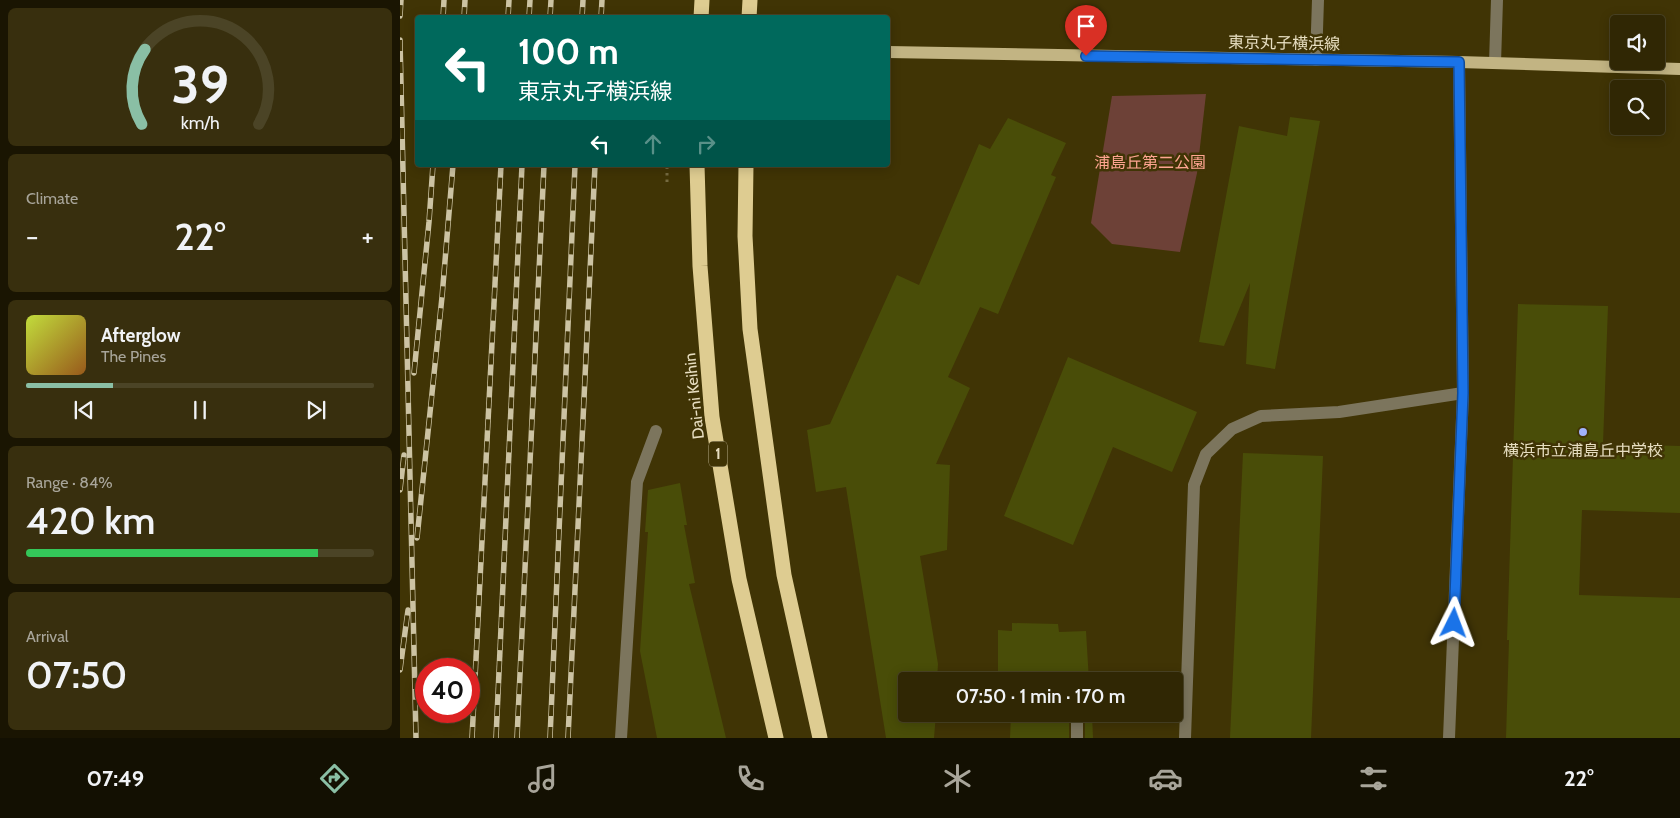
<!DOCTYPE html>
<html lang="en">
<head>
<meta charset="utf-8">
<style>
	:root { --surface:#302704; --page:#382f0e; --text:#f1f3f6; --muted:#a8a59a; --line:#4b4426; --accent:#8abfa5 }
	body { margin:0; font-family:Cabin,"Noto Sans JP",sans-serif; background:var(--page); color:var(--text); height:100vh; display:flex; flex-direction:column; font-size:19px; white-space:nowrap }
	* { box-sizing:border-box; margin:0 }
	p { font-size:16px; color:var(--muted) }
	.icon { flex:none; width:28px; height:28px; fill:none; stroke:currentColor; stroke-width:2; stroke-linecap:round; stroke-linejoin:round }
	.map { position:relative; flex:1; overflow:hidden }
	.drawer { display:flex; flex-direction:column; gap:8px; padding:8px; background:#1a1502; width:400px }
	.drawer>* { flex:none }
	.top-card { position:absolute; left:15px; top:15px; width:475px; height:152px; border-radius:5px; box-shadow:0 2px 12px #0003,0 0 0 1px var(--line); background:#00695c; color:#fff; overflow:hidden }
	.fabs { position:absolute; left:1210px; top:15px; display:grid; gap:10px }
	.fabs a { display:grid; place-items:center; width:55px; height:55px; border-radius:5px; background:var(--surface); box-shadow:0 2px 12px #0003,0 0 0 1px var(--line); font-size:25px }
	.speed { position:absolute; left:15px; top:658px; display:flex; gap:10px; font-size:25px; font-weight:700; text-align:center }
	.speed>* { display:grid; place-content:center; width:65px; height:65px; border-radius:50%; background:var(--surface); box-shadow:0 2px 12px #0003,0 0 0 1px var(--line); line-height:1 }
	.speed .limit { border:8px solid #d22; background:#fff; color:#111 }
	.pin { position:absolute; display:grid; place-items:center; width:42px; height:42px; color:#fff; margin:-51px -21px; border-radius:50% 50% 50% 0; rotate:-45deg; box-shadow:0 0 5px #0007 }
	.pin .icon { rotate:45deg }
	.me { position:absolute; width:55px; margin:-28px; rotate:3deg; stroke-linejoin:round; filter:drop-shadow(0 0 4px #0008) }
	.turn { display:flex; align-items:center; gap:18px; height:105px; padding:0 20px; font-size:22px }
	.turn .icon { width:65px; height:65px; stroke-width:2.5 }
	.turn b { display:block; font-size:35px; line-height:42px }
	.lanes { display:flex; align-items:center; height:48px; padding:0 20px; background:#0003; justify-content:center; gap:25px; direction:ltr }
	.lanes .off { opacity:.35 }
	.big { font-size:38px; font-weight:600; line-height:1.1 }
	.drawer .widget { flex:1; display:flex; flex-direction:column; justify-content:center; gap:8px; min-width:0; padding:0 18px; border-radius:8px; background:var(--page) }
	.drawer .dial { align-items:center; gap:0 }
	.dial svg { height:130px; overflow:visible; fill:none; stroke:var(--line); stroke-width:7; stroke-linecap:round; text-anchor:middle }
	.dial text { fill:var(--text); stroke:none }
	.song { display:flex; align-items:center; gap:15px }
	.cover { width:60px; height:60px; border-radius:8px; background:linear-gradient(135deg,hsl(70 70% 55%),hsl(30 70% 35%)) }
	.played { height:5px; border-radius:2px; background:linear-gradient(90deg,var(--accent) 25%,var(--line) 25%) }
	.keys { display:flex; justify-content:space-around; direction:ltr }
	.heat { display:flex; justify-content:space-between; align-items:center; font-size:28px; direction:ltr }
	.charge { height:8px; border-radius:4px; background:linear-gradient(90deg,#34c759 84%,var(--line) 0) }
	.trip { position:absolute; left:498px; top:672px; width:285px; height:50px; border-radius:5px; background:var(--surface); box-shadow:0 2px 12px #0003,0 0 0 1px var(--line); font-weight:600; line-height:50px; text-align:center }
	.menu { display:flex; height:80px; justify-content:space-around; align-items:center; background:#131002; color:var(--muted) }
	.menu .icon { width:35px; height:35px }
	.menu .on { color:var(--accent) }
	.menu b { font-size:22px; color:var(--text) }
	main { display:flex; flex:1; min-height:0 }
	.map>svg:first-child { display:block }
	.green { fill:#6d4137 }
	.building { fill:#494d08 }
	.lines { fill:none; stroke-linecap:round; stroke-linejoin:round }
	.path { stroke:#756a41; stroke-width:3; stroke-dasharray:2.5 4; stroke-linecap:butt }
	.minor { stroke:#7c755d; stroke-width:12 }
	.major { stroke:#c2b483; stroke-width:12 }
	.highway { stroke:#decc91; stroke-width:15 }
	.rail-casing { stroke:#ccc3a3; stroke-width:5.5 }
	.rail { stroke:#403405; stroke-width:4; stroke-dasharray:11; stroke-linecap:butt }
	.route-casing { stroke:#114b97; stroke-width:12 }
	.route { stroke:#1a73e8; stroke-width:9 }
	.poi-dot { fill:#a1b3fd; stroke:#403405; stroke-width:2 }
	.labels { text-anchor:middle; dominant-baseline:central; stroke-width:5; stroke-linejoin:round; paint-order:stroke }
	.shield { fill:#403405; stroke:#b5ab89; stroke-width:1 }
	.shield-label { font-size:15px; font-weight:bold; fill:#e7dec1 }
	.street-label { font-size:16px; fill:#e7dec1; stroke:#403405 }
	.park-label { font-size:16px; fill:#fea591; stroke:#403405 }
	.poi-label { font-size:16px; fill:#e7dec1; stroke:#403405 }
</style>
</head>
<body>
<main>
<section class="drawer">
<div class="widget dial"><svg viewBox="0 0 100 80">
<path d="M14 69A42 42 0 1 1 86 69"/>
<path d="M14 69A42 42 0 0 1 16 23" stroke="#8abfa5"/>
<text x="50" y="56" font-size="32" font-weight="700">39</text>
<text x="50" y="72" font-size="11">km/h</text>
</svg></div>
<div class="widget"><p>Climate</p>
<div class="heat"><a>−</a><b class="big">22°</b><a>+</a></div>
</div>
<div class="widget">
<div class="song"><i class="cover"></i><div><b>Afterglow</b><p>The Pines</p></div></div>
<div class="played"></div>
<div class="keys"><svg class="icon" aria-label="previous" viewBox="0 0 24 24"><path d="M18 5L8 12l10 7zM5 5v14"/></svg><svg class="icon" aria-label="pause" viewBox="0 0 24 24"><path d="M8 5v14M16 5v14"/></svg><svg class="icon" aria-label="next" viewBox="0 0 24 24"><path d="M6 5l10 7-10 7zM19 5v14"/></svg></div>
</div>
<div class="widget"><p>Range · 84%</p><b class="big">420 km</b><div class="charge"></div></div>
<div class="widget"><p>Arrival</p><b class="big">07:50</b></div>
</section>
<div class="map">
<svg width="1280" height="738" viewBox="0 0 1280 738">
	<rect width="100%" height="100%" fill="#403405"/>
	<!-- green -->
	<polygon class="green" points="806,94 797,173 780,252 712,244 691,223 712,96"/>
	<!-- building -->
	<g class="building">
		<polygon points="890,117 920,121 875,369 846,364 850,283 824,346 799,342 839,126 887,136"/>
		<polygon points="608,118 666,143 651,175 656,177 598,314 580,307 548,377 570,388 536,464 550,465 547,550 520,556 538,664 537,681 506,681 506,714 536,714 534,738 486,738 446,487 416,492 407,430 430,424 497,275 519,285 579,144 590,149"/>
		<polygon points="1118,304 1208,306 1203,444 1280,446 1280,513 1182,510 1179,595 1280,598 1280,738 1106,738 1109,640 1107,640"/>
		<polygon points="668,357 797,412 772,472 713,447 673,545 604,516"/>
		<polygon points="843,453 923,456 911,738 830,738"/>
		<polygon points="280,483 287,525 284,525 295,583 289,584 326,738 257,738 240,651 248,532 245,532 248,490"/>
		<polygon points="612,623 658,624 659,632 686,631 689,681 607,681 607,679 598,679 598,630 612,631"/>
		<polygon points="608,714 669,714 669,738 610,738 611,714"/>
		<polygon points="685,714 692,714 693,738 685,738"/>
	</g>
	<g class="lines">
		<!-- path -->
		<polyline class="path" points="267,182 267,165"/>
		<!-- minor -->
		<g class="minor">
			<polyline points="916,60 918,0"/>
			<polyline points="1095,63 1097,0"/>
			<polyline points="221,738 237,482 256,431"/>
			<polyline points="677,738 677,714"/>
			<polyline points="785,738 794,485 806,454 832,429 861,416 939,412 1063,393"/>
			<polyline points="1049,738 1063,393 1059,62"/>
		</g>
		<!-- major -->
		<polyline class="major" points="488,52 1059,62 1280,69"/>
		<!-- highway -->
		<g class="highway">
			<polyline points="301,18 302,0"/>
			<polyline points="349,18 350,0"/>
			<polyline points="297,165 300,266 312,417 339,579 376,738"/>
			<polyline points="346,165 345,236 350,329 384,575 420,738"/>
		</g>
		<!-- rail casing -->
		<g class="rail-casing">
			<g id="rail">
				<polyline points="0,16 1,0"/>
				<polyline points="43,18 44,0"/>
				<polyline points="64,18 65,0"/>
				<polyline points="108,18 109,0"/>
				<polyline points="129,18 130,0"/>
				<polyline points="150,18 151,0"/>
				<polyline points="182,18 183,0"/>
				<polyline points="201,18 202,0"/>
				<polyline points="0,40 16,738"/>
				<polyline points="14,373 29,222 33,165"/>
				<polyline points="0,490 4,455"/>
				<polyline points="17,538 42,297 53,165"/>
				<polyline points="0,670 8,610"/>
				<polyline points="72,738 101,165"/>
				<polyline points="96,738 122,165"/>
				<polyline points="117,738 144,165"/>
				<polyline points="150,738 175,165"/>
				<polyline points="168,738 195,165"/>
			</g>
		</g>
		<!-- rail -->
		<use href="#rail" class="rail"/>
	</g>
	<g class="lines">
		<!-- route casing -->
		<g class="route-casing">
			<polyline id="route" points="686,56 1059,62 1063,393 1054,623"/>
		</g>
		<!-- route -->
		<use href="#route" class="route"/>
	</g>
	<!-- markers -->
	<circle class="poi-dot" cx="1183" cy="432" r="5"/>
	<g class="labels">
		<!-- shield labels -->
		<rect class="shield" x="309" y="441.5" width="18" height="25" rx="4"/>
		<g class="shield-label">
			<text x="318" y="454">1</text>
		</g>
		<!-- street labels -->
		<g class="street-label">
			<text transform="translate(884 43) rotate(1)">東京丸子横浜線</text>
			<text transform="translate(294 396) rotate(-96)">Dai-ni Keihin</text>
		</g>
		<!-- park labels -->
		<g class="park-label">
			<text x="750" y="162">浦島丘第二公園</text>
		</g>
		<!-- poi labels -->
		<g class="poi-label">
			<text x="1183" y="450">横浜市立浦島丘中学校</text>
		</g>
	</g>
</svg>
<div class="fabs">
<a><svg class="icon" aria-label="sound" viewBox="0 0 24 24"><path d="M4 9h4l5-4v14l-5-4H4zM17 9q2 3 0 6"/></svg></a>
<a><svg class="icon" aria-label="search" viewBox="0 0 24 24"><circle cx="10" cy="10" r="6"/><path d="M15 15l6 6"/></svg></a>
</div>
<div class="speed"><div class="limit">40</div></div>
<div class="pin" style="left:686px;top:56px;background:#d93025"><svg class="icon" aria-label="arrive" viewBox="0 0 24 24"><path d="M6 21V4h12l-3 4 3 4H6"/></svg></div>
<svg class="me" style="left:1054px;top:623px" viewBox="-20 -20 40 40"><path d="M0-17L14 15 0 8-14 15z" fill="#1a73e8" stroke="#fff" stroke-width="4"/></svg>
<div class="trip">07:50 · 1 min · 170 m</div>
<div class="top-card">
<div class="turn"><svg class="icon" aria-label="left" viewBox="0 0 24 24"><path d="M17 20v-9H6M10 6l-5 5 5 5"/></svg><div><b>100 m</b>東京丸子横浜線</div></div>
<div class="lanes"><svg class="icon" aria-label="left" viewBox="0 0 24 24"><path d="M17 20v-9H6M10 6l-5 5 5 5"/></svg><svg class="icon off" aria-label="ahead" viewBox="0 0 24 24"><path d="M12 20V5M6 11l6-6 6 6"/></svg><svg class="icon off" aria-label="right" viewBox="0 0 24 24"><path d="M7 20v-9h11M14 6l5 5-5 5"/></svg></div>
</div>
</div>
</main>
<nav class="menu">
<b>07:49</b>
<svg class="icon on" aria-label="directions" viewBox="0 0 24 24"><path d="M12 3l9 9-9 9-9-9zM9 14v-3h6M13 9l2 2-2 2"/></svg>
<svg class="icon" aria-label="music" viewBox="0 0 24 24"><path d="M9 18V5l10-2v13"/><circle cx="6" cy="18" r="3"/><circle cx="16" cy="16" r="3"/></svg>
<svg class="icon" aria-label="phone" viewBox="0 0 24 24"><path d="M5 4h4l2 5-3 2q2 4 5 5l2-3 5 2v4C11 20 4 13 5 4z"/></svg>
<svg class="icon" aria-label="climate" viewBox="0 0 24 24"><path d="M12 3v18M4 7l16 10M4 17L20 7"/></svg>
<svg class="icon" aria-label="car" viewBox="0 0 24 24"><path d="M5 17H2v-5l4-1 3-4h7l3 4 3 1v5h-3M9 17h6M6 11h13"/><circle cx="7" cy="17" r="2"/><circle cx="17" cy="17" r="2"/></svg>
<svg class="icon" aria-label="filters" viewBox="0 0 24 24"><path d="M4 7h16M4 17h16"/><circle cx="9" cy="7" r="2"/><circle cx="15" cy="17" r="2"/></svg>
<b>22°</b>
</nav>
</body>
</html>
